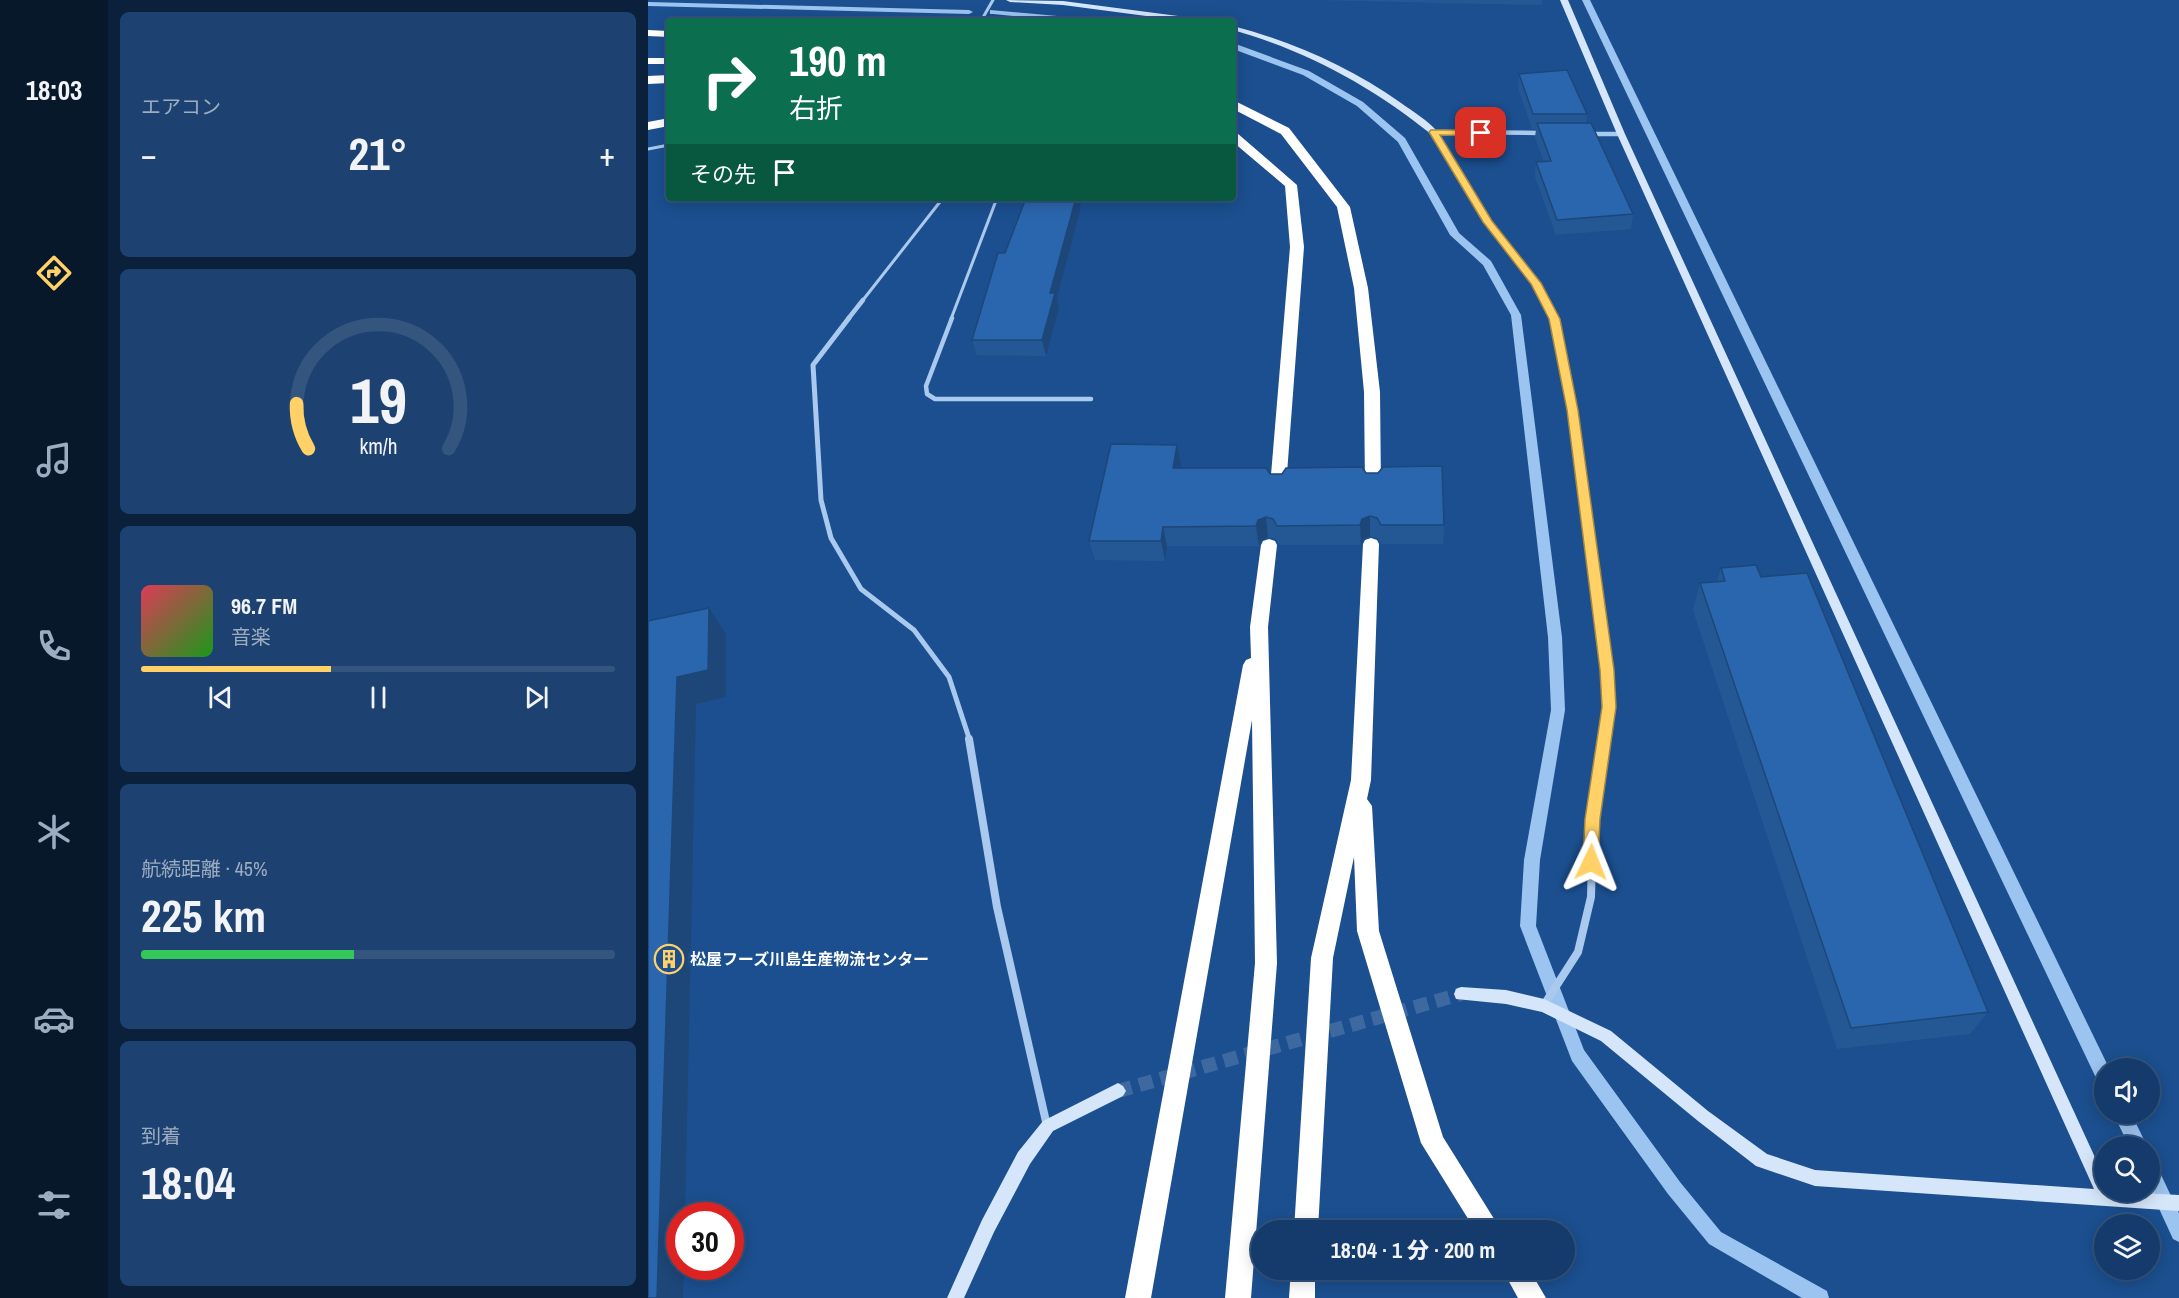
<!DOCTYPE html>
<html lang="ja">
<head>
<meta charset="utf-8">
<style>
	:root { --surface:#143b6b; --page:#1d4271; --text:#f1f3f6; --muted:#9dadc1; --line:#33557e; --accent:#ffd166 }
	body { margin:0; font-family:"Archivo Narrow","Noto Sans JP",sans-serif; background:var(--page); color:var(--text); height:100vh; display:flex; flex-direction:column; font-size:22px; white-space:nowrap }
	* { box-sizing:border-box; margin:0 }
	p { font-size:20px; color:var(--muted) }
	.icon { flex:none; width:33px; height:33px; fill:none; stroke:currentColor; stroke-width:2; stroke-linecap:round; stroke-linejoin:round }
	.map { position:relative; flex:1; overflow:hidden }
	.sheet { display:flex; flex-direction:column; gap:12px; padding:12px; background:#0b203b; width:540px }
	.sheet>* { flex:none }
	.guide { position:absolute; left:18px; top:18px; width:570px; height:183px; border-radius:6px; box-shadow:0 3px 15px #0003,0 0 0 2px var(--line); background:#0b6e4f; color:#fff; overflow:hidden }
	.fabs { position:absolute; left:1446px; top:1058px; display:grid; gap:12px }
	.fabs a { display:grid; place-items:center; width:66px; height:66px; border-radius:50%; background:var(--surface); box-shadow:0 3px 15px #0003,0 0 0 2px var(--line); font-size:30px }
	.speed { position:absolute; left:18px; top:1202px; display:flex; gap:12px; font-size:30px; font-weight:700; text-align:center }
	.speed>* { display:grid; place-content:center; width:78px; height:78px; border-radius:50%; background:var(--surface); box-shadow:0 3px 15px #0003,0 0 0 2px var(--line); line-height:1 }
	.speed .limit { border:9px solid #d22; background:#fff; color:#111 }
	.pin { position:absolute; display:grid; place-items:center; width:51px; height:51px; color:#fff; margin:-26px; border-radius:12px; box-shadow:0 3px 9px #0006 }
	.me { position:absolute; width:66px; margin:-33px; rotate:2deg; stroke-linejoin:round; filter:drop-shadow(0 0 4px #0008) }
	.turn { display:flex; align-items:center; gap:21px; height:126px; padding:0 24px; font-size:27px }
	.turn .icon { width:78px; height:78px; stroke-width:2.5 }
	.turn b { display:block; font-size:42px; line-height:51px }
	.then { display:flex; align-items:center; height:57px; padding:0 24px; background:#0003; gap:12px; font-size:22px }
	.big { font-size:45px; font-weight:800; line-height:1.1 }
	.sheet .widget { flex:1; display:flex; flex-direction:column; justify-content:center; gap:9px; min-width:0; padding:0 21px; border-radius:9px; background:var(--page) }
	.sheet .dial { align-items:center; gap:0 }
	.dial svg { height:156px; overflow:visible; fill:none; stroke:var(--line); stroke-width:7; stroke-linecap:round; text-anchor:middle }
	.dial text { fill:var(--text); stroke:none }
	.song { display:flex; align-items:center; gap:18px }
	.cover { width:72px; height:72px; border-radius:9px; background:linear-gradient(135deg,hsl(350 70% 55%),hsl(120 70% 35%)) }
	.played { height:6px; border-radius:3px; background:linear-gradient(90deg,var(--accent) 40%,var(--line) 40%) }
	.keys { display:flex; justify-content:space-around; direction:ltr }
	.heat { display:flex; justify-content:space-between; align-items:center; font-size:33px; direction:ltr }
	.charge { height:9px; border-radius:4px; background:linear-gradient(90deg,#34c759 45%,var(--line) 0) }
	.trip { position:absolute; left:603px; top:1220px; width:324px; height:60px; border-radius:30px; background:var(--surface); box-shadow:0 3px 15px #0003,0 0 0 2px var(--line); font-weight:800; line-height:60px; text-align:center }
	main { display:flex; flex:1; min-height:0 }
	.tabs { display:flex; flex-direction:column; width:108px; justify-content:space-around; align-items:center; background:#08182b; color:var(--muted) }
	.tabs .icon { width:42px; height:42px }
	.tabs .active { color:var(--accent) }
	.tabs b { font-size:27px; color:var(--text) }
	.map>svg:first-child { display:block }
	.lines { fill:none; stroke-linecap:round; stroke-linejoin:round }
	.stream { fill:#9cc4f0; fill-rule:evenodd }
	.secondary-tunnel { stroke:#3d69a0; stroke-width:14; stroke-dasharray:14 8; stroke-linecap:butt }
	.lane-far1 { stroke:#a9c9ee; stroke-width:3 }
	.lane { stroke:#a9c9ee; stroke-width:4.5 }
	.street-far2 { stroke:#a9c9ee; stroke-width:4.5 }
	.street-far1 { stroke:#a9c9ee; stroke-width:5 }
	.street { stroke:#a9c9ee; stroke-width:8 }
	.secondary { fill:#d6e6fa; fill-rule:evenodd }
	.highway { fill:#fff; fill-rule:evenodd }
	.wall { fill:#245895 }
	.shaded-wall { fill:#1d4779 }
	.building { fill:#2a66ad; stroke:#1d4779; stroke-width:1.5 }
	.route { fill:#ffd166; stroke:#a68842; stroke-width:1.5 }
	.labels { text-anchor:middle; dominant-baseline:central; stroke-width:6; stroke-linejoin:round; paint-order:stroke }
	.poi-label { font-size:16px; font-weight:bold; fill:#fff; stroke:#1b4f8f; text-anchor:start }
</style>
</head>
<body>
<main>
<nav class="tabs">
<b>18:03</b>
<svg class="icon active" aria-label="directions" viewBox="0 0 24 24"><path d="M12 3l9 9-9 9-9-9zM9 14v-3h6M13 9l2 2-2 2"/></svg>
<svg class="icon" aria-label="music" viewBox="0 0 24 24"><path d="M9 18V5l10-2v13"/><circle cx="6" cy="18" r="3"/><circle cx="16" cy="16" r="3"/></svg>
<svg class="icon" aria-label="phone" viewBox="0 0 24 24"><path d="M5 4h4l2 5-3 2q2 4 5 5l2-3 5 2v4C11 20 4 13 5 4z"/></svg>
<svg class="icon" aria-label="climate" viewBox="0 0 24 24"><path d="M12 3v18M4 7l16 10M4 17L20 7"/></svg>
<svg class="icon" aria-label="car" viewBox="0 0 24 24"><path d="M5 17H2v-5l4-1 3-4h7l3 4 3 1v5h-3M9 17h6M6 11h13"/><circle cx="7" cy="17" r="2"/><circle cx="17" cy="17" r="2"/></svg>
<svg class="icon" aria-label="filters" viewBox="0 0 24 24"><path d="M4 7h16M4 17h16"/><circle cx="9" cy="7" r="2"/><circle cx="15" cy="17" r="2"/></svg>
</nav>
<section class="sheet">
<div class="widget"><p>エアコン</p>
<div class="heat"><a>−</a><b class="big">21°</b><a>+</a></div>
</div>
<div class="widget dial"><svg viewBox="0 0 100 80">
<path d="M14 69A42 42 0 1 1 86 69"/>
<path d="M14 69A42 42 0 0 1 8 46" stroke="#ffd166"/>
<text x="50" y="56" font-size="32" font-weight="700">19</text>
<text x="50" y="72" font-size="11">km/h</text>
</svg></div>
<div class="widget">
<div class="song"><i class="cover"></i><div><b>96.7 FM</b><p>音楽</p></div></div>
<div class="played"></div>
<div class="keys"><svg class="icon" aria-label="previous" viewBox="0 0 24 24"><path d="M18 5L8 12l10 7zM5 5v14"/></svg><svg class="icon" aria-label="pause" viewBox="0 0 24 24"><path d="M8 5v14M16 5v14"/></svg><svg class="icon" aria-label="next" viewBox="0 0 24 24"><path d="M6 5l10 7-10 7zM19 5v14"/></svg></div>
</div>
<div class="widget"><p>航続距離 · 45%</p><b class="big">225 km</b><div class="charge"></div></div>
<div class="widget"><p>到着</p><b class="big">18:04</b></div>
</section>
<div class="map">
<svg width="1531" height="1298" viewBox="0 0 1531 1298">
	<rect width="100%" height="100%" fill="#1b4f8f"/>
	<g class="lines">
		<!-- stream -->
		<g class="stream">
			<polygon points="934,0 942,0 1461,1068 1456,1068 1456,1084 1450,1082"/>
			<polygon points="0,2 321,10 325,12 321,14 0,6"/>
			<polygon points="342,10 442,19 446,21 415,21 345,14 342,14"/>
			<polygon points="585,43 661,71 715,102 757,138 811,233 843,261 873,315 914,637 917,710 892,860 888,926 936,1050 1032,1182 1073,1232 1179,1291 1181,1298 1154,1298 1061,1244 1020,1194 924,1061 872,926 876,860 903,710 900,637 863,315 835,265 802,235 750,142 709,106 655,75 585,49"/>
			<polygon points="1465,1113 1483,1113 1499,1146 1481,1146"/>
			<polygon points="1502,1161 1508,1164 1531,1213 1531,1242 1525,1239 1502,1189"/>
		</g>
		<!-- secondary-tunnel -->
		<polyline class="secondary-tunnel" points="470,1091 813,994"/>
		<!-- lane-far1 -->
		<g class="lane-far1">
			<polyline points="333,21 345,0"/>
			<polyline points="0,149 21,145"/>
			<polyline points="215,300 295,198"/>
			<polyline points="303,319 349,198"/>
		</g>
		<!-- lane -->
		<polyline class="lane" points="304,318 278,386 279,394 287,399 443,399"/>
		<!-- street-far2 -->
		<g class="street-far2">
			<polyline points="786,132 850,238 888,283 906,319"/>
			<polyline points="786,132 893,133"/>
			<polyline points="939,134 973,134"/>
			<polyline points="200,319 215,300"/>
		</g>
		<!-- street-far1 -->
		<g class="street-far1">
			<polyline points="201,318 165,365 173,500 183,538 213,589 266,630 301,677 322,741"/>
			<polyline points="905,318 925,410 959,670 961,707 956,741"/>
		</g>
		<!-- street -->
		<g class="street">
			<polyline points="321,739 349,907 399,1126"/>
			<polyline points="896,1005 930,952 943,897 945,819 956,739"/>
		</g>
		<!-- secondary -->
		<g class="secondary">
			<polygon points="358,0 415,1 553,19 557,21 536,21 415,5 362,2"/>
			<polygon points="912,0 920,0 977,134 1456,1177 1456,1191 1531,1195 1531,1211 1167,1186 1108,1166 1050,1121 953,1041 894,1012 858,1004 808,999 806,994 808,989 813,987 858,990 896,999 963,1031 1060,1111 1119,1154 1167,1170 1446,1189 969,134"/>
			<path d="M585,26C646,42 702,67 753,103C766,112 780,121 790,132L783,134C723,86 659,51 585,30Z"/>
			<polygon points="470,1083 475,1086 478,1091 475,1096 405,1131 382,1164 346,1232 316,1298 299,1298 334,1220 370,1152 395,1121"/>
		</g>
		<!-- highway -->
		<g class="highway">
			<polygon points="0,30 21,31 21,37 0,36"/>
			<rect x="0" y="58" width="21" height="6"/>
			<polygon points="21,75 21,83 0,84 0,76"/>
			<polygon points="585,100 641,128 702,207 720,288 732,392 733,486 731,490 719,490 717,486 716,392 706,288 689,207 633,134 585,109"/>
			<polygon points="21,118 21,126 0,130 0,122"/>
			<polygon points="585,132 589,133 649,185 656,247 638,487 636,491 624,491 622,487 642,247 637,186 585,142"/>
			<polygon points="723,538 729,540 731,544 723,780 719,799 724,806 731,931 795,1137 853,1230 827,1230 773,1143 709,931 706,857 685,958 670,1230 646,1230 663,958 703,780 715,544 717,540"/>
			<polygon points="621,539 627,541 629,545 620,627 629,963 603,1298 577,1298 607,963 604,720 503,1298 477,1298 595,665 598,660 603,658 602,627 613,545 615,541"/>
			<polygon points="643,1269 667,1269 667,1298 641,1298"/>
			<polygon points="854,1269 881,1269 898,1298 870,1298"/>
		</g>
	</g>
	<!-- wall -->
	<g class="wall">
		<polygon points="663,0 894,0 894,5"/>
		<polygon points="871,74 939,114 938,123 985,214 983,229 908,235 887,177 888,162 896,162 887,138 888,129 884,129 870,88"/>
		<polygon points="378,198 431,198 433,208 409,298 411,308 398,356 329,355 324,340"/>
		<polygon points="529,445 533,464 532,468 622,474 718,473 796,525 795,544 733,544 730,538 722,536 715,539 713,545 631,545 628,539 620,537 613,540 611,546 519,546 517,561 447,560 441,541"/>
		<polygon points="1073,568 1113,577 1340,1012 1322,1034 1189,1049 1045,610 1052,583 1069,581"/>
	</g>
	<!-- shaded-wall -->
	<g class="shaded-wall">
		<polygon points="428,198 431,198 433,208 409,298 411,308 398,356 394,340 402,293"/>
		<polygon points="529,445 533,464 529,488 525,468"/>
		<polygon points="722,516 722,536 715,539 713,545 712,525 714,519"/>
		<polygon points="618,517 620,537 613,540 611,546 608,526 610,520"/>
		<polygon points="515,527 519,546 517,561 513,541"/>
		<polygon points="61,608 78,634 78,697 48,704 37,1215 32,1215 32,1266 36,1266 35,1298 9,1298 29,677"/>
	</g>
	<!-- building -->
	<g class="building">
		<polygon points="919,70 939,114 885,114 871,74"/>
		<polygon points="889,123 943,123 985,214 909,220 888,162 903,161"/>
		<polygon points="378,198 428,198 402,293 407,293 394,340 324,340 350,253 357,253"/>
		<polygon points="463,444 529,445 525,468 618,468 622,474 634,474 638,468 714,467 718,473 730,473 735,467 794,466 796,525 733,525 729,518 722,516 714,519 712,525 629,526 625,519 618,517 610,520 608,526 515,527 513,541 441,541"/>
		<polygon points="1108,565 1113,577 1159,573 1340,1012 1203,1028 1052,583 1077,581 1073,568"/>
		<polygon points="61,608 60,670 29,677 9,1298 0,1298 0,621"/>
	</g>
	<!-- route -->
	<polygon class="route" points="783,130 833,130 837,133 833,136 792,135 844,221 893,283 912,319 930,410 966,670 968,707 952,819 950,862 948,867 943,869 937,867 935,862 937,819 954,707 952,670 919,410 901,319 883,284 835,222 781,132"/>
	<!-- icons -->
	<defs>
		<g id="building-ring" transform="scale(1.5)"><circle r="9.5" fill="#1b4f8f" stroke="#ffd166" stroke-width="1.5"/><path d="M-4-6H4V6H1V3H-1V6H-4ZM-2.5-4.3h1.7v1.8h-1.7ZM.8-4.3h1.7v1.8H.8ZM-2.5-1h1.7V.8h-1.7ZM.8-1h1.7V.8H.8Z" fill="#ffd166"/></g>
	</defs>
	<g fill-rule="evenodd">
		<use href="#building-ring" x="21" y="959"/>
	</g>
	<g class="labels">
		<!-- poi labels -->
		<g class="poi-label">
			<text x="42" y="959">松屋フーズ川島生産物流センター</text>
		</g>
	</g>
</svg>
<div class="fabs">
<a><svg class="icon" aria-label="sound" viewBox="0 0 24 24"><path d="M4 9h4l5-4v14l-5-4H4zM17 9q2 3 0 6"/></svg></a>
<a><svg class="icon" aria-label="search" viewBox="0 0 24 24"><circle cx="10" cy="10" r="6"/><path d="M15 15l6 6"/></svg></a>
<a><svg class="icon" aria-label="layers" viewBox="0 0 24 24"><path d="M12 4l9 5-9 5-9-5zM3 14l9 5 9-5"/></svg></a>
</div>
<div class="speed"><div class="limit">30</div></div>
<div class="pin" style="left:833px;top:133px;background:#d93025"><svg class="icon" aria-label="arrive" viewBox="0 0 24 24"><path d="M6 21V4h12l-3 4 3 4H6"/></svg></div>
<svg class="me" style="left:943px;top:862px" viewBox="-20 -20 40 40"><path d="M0-17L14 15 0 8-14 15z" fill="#ffd166" stroke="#fff" stroke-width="4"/></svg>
<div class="trip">18:04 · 1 分 · 200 m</div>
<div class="guide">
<div class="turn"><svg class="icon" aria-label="right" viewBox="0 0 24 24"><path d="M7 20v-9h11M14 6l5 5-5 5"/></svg><div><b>190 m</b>右折</div></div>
<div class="then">その先<svg class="icon" aria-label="arrive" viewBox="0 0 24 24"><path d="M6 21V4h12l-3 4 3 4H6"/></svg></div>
</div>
</div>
</main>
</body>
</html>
